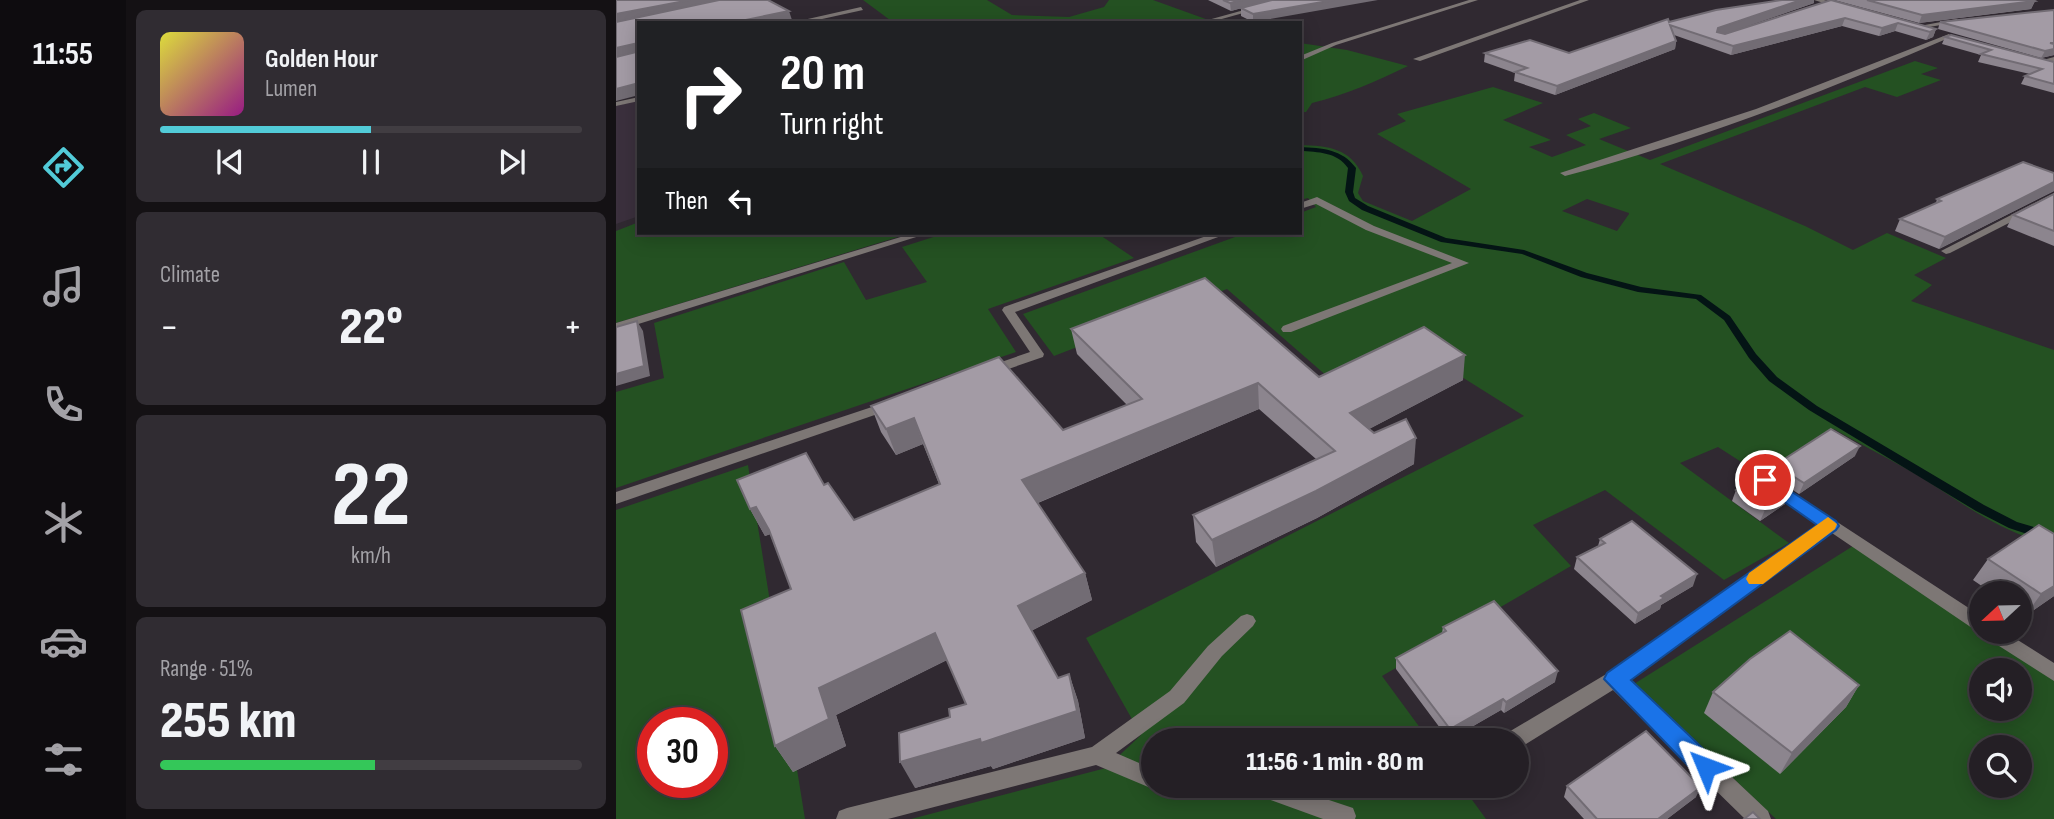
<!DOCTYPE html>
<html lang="en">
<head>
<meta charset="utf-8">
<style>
	:root { --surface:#241f25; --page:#302c32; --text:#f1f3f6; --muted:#a3a2a7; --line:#413d42; --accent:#52cbd8 }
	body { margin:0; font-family:"Sofia Sans Condensed",sans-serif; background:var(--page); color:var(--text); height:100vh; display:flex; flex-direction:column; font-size:26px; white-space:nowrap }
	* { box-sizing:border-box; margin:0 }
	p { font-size:23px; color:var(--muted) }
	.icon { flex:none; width:38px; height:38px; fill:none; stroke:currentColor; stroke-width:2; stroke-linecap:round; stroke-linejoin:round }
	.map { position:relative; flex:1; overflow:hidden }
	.drawer { display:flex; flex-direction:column; gap:10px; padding:10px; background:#141114; width:490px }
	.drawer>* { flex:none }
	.guide { position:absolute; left:21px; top:21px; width:665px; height:214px; border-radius:0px; box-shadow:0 4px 18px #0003,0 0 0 2px var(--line); background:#202124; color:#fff; overflow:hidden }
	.needle { width:46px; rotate:248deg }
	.controls { position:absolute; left:1353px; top:581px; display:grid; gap:14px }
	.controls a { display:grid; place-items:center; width:63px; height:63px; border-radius:50%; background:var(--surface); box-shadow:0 4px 18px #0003,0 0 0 2px var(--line); font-size:35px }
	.speed { position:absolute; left:21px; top:707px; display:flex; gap:14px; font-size:35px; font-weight:700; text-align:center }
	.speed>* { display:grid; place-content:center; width:91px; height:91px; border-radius:50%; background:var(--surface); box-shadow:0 4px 18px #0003,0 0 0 2px var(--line); line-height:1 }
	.speed .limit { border:10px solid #d22; background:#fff; color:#111 }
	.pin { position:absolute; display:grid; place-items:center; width:60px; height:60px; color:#fff; margin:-30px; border:4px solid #fff; border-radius:50%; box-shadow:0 2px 7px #0007 }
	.me { position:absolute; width:77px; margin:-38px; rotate:314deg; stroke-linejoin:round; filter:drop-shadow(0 0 5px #0008) }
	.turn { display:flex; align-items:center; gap:24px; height:147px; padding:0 28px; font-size:32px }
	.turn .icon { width:91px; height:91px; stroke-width:2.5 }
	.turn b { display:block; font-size:49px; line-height:60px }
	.then { display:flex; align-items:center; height:66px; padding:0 28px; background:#0003; gap:14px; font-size:26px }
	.big { font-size:52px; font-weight:800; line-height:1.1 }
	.drawer .widget { flex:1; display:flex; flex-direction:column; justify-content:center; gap:10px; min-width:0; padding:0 24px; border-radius:10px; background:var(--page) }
	.drawer .dial { align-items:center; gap:0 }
	.dial b { font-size:91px; line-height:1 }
	.song { display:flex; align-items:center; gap:21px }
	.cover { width:84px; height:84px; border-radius:10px; background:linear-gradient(135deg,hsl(60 70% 55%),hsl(310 70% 35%)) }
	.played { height:7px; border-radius:4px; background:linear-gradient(90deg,var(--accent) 50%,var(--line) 50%) }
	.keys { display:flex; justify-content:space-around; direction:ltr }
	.heat { display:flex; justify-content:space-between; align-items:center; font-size:38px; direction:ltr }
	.charge { height:10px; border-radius:5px; background:linear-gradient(90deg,#34c759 51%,var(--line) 0) }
	.trip { position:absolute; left:525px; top:728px; width:388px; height:70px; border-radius:35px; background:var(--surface); box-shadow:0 4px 18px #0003,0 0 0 2px var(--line); font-weight:800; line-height:70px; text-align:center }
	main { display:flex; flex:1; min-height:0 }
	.tabs { display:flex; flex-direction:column; width:126px; justify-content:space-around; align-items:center; background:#0e0c0f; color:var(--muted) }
	.tabs .icon { width:49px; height:49px }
	.tabs .current { color:var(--accent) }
	.tabs b { font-size:32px; color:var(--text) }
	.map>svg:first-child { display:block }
	.built { fill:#3b303d }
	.green { fill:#245122; fill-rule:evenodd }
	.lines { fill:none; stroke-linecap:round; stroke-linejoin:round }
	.stream { fill:#041415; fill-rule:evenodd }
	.service { fill:#7d7775; fill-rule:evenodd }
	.minor { fill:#7d7775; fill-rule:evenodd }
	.wall { fill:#8c858e }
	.shaded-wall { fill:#726c74 }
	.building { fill:#a39ba5; stroke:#726c74; stroke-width:2 }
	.route { fill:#1a73e8; stroke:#114b97; stroke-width:2 }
	.slow { fill:#f59e0b }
</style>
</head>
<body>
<main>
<nav class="tabs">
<b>11:55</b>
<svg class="icon current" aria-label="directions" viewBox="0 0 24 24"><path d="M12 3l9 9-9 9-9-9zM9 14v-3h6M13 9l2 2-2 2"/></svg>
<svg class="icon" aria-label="music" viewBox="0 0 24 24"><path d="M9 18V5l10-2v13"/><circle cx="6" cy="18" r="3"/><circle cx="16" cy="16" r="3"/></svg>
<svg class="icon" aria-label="phone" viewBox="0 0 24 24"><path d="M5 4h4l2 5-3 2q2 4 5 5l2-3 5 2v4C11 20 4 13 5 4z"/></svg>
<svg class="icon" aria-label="climate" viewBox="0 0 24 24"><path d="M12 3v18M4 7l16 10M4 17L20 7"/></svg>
<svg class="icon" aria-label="car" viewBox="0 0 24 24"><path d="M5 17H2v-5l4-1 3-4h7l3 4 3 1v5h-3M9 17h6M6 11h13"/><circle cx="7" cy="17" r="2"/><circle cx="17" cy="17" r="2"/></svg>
<svg class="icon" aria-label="filters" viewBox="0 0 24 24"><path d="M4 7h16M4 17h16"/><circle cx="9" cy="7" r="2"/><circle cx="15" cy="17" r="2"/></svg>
</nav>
<section class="drawer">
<div class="widget">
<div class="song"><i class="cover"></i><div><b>Golden Hour</b><p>Lumen</p></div></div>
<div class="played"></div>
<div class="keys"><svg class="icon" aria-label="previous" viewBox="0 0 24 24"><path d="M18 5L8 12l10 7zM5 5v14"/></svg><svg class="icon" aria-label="pause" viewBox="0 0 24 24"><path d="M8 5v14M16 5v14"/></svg><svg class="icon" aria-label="next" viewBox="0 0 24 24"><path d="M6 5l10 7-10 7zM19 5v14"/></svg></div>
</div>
<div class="widget"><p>Climate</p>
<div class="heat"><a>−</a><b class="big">22°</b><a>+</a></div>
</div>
<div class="widget dial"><b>22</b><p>km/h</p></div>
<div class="widget"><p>Range · 51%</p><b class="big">255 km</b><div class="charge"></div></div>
</section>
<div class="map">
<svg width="1438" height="819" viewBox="0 0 1438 819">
	<rect width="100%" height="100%" fill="#302931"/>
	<!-- built -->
	<polygon class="built" points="23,100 23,216 0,224 0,106"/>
	<!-- green -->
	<g class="green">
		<polygon points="247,0 371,0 396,15 453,17 488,7 493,0 537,0 598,22 278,23"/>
		<path d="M684,43L731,50L792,66C761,81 729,95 696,103L690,112H684Z"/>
		<path d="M1299,61L1322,68L1305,74L1325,80L1281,97L1249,87L1044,164L1189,226L1237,250L1271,233L1330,258L1298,275L1316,285L1295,301L1438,350V545C1393,535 1360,513 1322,488C1289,466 1252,449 1218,429L1144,474L1102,447L1064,463L1173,543L1108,580L989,490L917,525L955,566L766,676L813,740H537V786H846L870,819H295L490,768L525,735L470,638L908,416L806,352L728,391L611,289L438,356L407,314L630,233H684V213L700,207L692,198L684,200V145C713,146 734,148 747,176L742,193L747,201L796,221L855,189L761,134L790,121L781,114L877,87L927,103L887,120L935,140L913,147L936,157L970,145L950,135L975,126L962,119L978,113L1015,128L983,139L1034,160ZM971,199L1013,213V214L1001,231L946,211Z"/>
		<polygon points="23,222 23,233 295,233 0,323 0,231"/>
		<polygon points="330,233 481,233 518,258 372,309 400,352 0,488 0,392 48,378 38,323 228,262 250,300 311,282 286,247"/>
		<path d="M132,465L189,819H0V510ZM37,723H96V782H37Z"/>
		<path d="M1237,546L1365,619V632H1385L1438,667V819H1160L1018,684ZM1365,670H1404V709H1365ZM1365,747H1404V786H1365Z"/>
	</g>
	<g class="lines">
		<!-- stream -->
		<path class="stream" d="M684,147C706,148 726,149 740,168L737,192L739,198L752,206L830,238L908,250L971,273L1025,287L1085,295L1114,316L1140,354L1161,377L1201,406L1368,505L1401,522L1438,533V543L1393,528L1360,511L1193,410L1153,381L1133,358L1108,320L1080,299L1022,292L965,277L906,254L825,242L746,210L733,201L729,192L732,168C721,152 702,152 684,151Z"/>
		<!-- service -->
		<g class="service">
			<polygon points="1438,57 1438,61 1424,64 1420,62"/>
			<polygon points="701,197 758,226 853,263 675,332 667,332 665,329 667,326 836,263 750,230 700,204 684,209 684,203"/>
			<polygon points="599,233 613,233 399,312 428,354 427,357 378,374 373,375 366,371 368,368 414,352 386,310 388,307"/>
			<polygon points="274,401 279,402 281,405 279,408 0,504 0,492"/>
			<polygon points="631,614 637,616 640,621 637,626 606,656 568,703 500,753 537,769 537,786 544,786 537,789 480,765 272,819 220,819 223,811 231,808 476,747 554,691 592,646 625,616"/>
			<polygon points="632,786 671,786 737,808 740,816 739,819 707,819 635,793"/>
		</g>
		<!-- minor -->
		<g class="minor">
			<polygon points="664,0 674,0 595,22 592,20"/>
			<polygon points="853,0 862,0 720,45 684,61 684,56 716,43"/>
			<polygon points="964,0 973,0 804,61 797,59"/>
			<polygon points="1198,0 1208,0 1227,6 1224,8"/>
			<polygon points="245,7 247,10 188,23 174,23"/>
			<polygon points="1341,19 1343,22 1301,29 1298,27"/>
			<path d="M1333,34L1335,37C1210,91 1081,141 949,176L944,173L1140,109Z"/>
			<polygon points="23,97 23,101 0,106 0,102"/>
			<polygon points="1438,193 1438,200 1334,253 1330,254 1325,251"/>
			<polygon points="298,233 313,233 0,331 0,323"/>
			<polygon points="1157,480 1365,616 1365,632 1389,632 1438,663 1438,681 1369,637 1366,632 1359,630 1216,533 1013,680 1152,811 1155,819 1129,819 997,690 905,747 901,748 901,740 888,740 891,733 992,673 1204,525 1152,489 1149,485 1152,481"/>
		</g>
	</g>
	<!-- wall -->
	<g class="wall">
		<polygon points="592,0 654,0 615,11"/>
		<polygon points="656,0 637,22 625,16 625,8"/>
		<polygon points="1166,0 1198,0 1198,3 1108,34 1215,0 1320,29 1317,37 1310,40 1279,31 1263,36 1226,26 1115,55 1058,35 1060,41 1059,49 939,95 898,81 899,73 868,62 869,53 953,53 1053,22"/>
		<polygon points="1218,0 1417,0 1419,1 1415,9 1303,23"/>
		<polygon points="1438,10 1438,55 1425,58 1322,29 1324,22"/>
		<polygon points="1329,37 1438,62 1438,93 1405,84 1409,76 1414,74 1362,62 1365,55 1326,44"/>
		<polygon points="1438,173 1438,191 1323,249 1279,231 1284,219 1320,203 1321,199"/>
		<polygon points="1438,195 1438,246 1391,227 1397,215"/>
		<polygon points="455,329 703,377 847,380 753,429 798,464 701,518 600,567 580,542 577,515 700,459 643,409 422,503 469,573 476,600 415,631 442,678 453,674 462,701 469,738 377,769 375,766 299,788 334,717 350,704 331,660 220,715 230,746 177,772 159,746 175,589 154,534 149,536 134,509 208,485 238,520 323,484 307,444 280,455 265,432 255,406 447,430 511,405 461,354"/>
		<polygon points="1239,456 1183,494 1155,476 1159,465"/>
		<polygon points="1120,490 1169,504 1144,521 1116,501"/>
		<polygon points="984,539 1077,586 1045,605 1044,609 1019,624 958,569 961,557 982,546"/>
		<polygon points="1372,559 1438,596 1409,616 1404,612 1404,593 1376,593 1357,580"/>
		<polygon points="827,627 939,682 888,713 885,710 833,740 780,669 780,658 826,633"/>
		<polygon points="1243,685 1230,707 1164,774 1088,713 1097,692"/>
		<polygon points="951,786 1080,797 1051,819 968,819 948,797"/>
	</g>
	<!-- shaded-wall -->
	<g class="shaded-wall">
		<polygon points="74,0 125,0 0,24 0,14"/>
		<polygon points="626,0 654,0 615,11 614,3"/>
		<polygon points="718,0 762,0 637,22 637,14"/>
		<polygon points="1185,0 1198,0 1198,3 1100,37 1102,28"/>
		<polygon points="1419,1 1415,9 1303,23 1306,15"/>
		<polygon points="173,11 176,20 162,23 115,23"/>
		<polygon points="1229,18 1226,26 1115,55 1117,46"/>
		<polygon points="1282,23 1279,31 1263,36 1266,28"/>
		<polygon points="1320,29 1317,37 1310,40 1314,32"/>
		<polygon points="1060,41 1059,49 939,95 941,86"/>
		<polygon points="1438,43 1438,55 1425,58 1429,51"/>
		<polygon points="18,44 22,53 0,59 0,48"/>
		<polygon points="23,83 23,95 0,101 0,89"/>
		<polygon points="1438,182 1438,191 1323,249 1329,237"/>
		<polygon points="21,321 27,331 34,376 0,386 0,374"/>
		<polygon points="849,355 847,380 734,439 734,413"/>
		<polygon points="642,383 643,409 414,506 406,480"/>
		<polygon points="298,418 307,444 280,455 270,429"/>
		<polygon points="800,438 798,464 701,518 600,567 596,540"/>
		<polygon points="1244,446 1239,456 1183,494 1188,483"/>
		<polygon points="1174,493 1169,504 1144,521 1149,510"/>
		<polygon points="140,507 155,534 149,536 134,509"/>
		<polygon points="469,573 476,600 411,633 402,606"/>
		<polygon points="1081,574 1077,586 1045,605 1044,609 1019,624 1022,613 1045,596"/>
		<polygon points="1438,586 1438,596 1409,616 1425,594"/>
		<polygon points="319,633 331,660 220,715 230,746 177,772 159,746 203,688"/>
		<polygon points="942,671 939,682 888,713 890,702"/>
		<polygon points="453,674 462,701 469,738 377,769 375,766 299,788 284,762"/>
		<polygon points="1243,685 1230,707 1164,774 1176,753"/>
		<polygon points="887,699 885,710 833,740 834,729"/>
		<polygon points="1085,787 1080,797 1051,819 1042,819"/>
	</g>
	<!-- building -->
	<g class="building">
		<polygon points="0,0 74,0 0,14"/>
		<polygon points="103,0 152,0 173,11 115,23 23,23 23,83 0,89 0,57 20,52 18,44 0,48 0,22"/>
		<polygon points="607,0 626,0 614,3"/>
		<polygon points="656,0 718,0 637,14 625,8"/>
		<polygon points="1166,0 1185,0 1102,28 1101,32 1109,34 1215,0 1320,29 1314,32 1282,23 1266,28 1229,18 1117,46 1054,25 1060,41 941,86 899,72 911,68 869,53 914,40 953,53 1052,19 1053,22 1100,10"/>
		<polygon points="1251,0 1417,0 1419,1 1306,15"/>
		<polygon points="1438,10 1438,43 1434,43 1438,44 1438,49 1429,51 1324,22"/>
		<polygon points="1335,35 1438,62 1438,84 1409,76 1426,69 1365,54 1375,50 1329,37"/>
		<polygon points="1407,162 1438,173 1438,182 1329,237 1284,219 1325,201 1321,199"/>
		<polygon points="1438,194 1438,231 1397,215"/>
		<polygon points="589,278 703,377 808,327 849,355 734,413 758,433 790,419 800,438 700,491 596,540 577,515 719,451 642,383 406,480 469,573 402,606 442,678 453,674 461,711 365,743 364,739 284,762 283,733 334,717 333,709 350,704 319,633 203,688 213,719 159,746 125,610 175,589 153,530 140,507 134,509 121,480 190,453 208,485 212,483 238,520 324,484 298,418 270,429 255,406 383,357 447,430 526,399 455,329"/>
		<polygon points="21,321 28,366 0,374 0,327"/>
		<polygon points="1215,429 1244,446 1188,483 1159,465"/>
		<polygon points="1146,474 1174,493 1149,510 1120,490"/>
		<polygon points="1016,521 1081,574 1045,596 1048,598 1022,613 961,557 989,543 984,539"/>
		<polygon points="1423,525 1438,534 1438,586 1425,594 1372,559"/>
		<polygon points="878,601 942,671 890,702 887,699 834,729 780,658 830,631 827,627"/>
		<polygon points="1174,631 1243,685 1176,753 1097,692 1134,659"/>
		<polygon points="1030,731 1085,787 1042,819 981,819 951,786"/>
		<polygon points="1137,812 1144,819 1128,819"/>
	</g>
	<!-- route -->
	<polygon class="route" points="1149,474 1220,521 1223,526 1220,530 1015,680 1098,759 1102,767 1098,775 1090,778 1081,775 988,679 991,673 1201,525 1143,484 1141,480"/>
	<!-- slow -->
	<polygon class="slow" points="1212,517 1221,524 1219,529 1147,584 1133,584 1130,579 1133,573"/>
</svg>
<div class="controls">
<a><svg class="needle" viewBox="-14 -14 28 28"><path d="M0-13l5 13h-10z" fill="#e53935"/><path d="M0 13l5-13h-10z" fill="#a3a2a7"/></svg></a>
<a><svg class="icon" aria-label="sound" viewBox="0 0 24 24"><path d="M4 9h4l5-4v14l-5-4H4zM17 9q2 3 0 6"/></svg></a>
<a><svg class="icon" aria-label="search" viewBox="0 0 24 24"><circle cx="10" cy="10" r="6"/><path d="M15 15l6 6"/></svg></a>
</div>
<div class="speed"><div class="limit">30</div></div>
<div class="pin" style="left:1149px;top:480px;background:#d93025"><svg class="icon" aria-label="arrive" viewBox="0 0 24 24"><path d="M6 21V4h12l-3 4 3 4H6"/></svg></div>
<svg class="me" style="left:1090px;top:767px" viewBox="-20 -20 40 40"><path d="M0-17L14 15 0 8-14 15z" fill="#1a73e8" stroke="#fff" stroke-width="4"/></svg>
<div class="trip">11:56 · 1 min · 80 m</div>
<div class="guide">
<div class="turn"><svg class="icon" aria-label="right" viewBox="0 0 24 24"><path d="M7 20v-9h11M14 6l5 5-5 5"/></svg><div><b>20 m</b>Turn right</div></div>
<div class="then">Then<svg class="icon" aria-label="left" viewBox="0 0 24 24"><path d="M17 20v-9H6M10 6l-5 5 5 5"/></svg></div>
</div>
</div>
</main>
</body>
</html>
